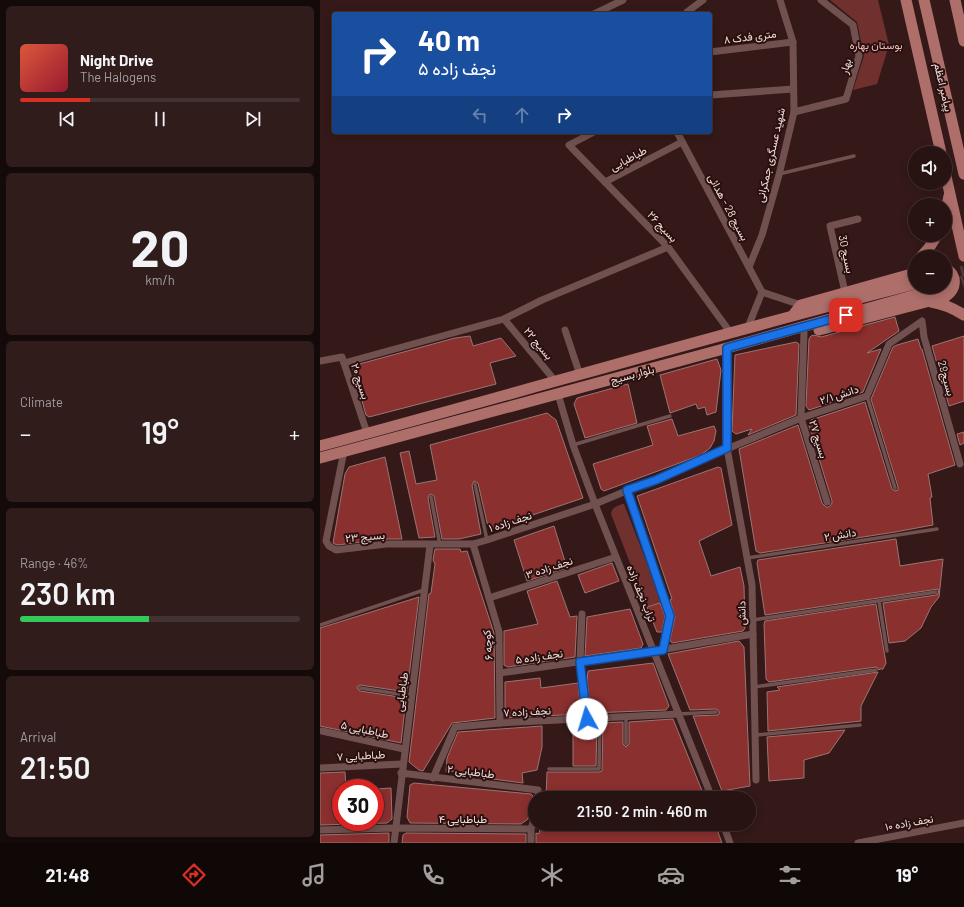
<!DOCTYPE html>
<html lang="en">
<head>
<meta charset="utf-8">
<style>
	:root { --surface:#271312; --page:#2f1c1b; --text:#f1f3f6; --muted:#a49e9f; --line:#433232; --accent:#d93025 }
	body { margin:0; font-family:Barlow,Vazirmatn,sans-serif; background:var(--page); color:var(--text); height:100vh; display:flex; flex-direction:column; font-size:15px; white-space:nowrap }
	* { box-sizing:border-box; margin:0 }
	p { font-size:13px; color:var(--muted) }
	.icon { flex:none; width:22px; height:22px; fill:none; stroke:currentColor; stroke-width:2; stroke-linecap:round; stroke-linejoin:round }
	.map { position:relative; flex:1; overflow:hidden }
	.sheet { display:flex; flex-direction:column; gap:6px; padding:6px; background:#150a0a; width:320px }
	.sheet>* { flex:none }
	.top-card { position:absolute; left:12px; top:12px; width:380px; height:122px; border-radius:4px; box-shadow:0 2px 10px #0003,0 0 0 1px var(--line); background:#1a4fa0; color:#fff; overflow:hidden }
	.buttons { position:absolute; left:588px; top:146px; display:grid; gap:8px }
	.buttons a { display:grid; place-items:center; width:44px; height:44px; border-radius:50%; background:var(--surface); box-shadow:0 2px 10px #0003,0 0 0 1px var(--line); font-size:20px }
	.speed { position:absolute; left:12px; top:779px; display:flex; gap:8px; font-size:20px; font-weight:700; text-align:center }
	.speed>* { display:grid; place-content:center; width:52px; height:52px; border-radius:50%; background:var(--surface); box-shadow:0 2px 10px #0003,0 0 0 1px var(--line); line-height:1 }
	.speed .limit { border:6px solid #d22; background:#fff; color:#111 }
	.pin { position:absolute; display:grid; place-items:center; width:34px; height:34px; color:#fff; margin:-17px; border-radius:8px; box-shadow:0 2px 6px #0006 }
	.me { position:absolute; width:44px; margin:-22px; rotate:354deg; stroke-linejoin:round; filter:drop-shadow(0 0 3px #0008) }
	.turn { display:flex; align-items:center; gap:14px; height:84px; padding:0 20px; font-size:18px }
	.turn .icon { width:52px; height:52px; stroke-width:2.5 }
	.turn b { display:block; font-size:28px; line-height:34px }
	.lanes { display:flex; align-items:center; height:38px; padding:0 20px; background:#0003; justify-content:center; gap:20px; direction:ltr }
	.lanes .off { opacity:.35 }
	.big { font-size:30px; font-weight:600; line-height:1.1 }
	.sheet .tile { flex:1; display:flex; flex-direction:column; justify-content:center; gap:6px; min-width:0; padding:0 14px; border-radius:6px; background:var(--page) }
	.sheet .dial { align-items:center; gap:0 }
	.dial b { font-size:52px; line-height:1 }
	.song { display:flex; align-items:center; gap:12px }
	.cover { width:48px; height:48px; border-radius:6px; background:linear-gradient(135deg,hsl(10 70% 55%),hsl(350 70% 35%)) }
	.played { height:4px; border-radius:2px; background:linear-gradient(90deg,var(--accent) 25%,var(--line) 25%) }
	.keys { display:flex; justify-content:space-around; direction:ltr }
	.heat { display:flex; justify-content:space-between; align-items:center; font-size:22px; direction:ltr }
	.charge { height:6px; border-radius:3px; background:linear-gradient(90deg,#34c759 46%,var(--line) 0) }
	.trip { position:absolute; left:208px; top:791px; width:228px; height:40px; border-radius:20px; background:var(--surface); box-shadow:0 2px 10px #0003,0 0 0 1px var(--line); font-weight:600; line-height:40px; text-align:center }
	.dock { display:flex; height:64px; justify-content:space-around; align-items:center; background:#100807; color:var(--muted) }
	.dock .icon { width:28px; height:28px }
	.dock .current { color:var(--accent) }
	.dock b { font-size:18px; color:var(--text) }
	main { display:flex; flex:1; min-height:0 }
	.map>svg:first-child { display:block }
	.green { fill:#70302e }
	.building { fill:#8a302f; stroke:#987674 }
	.lines { fill:none; stroke-linecap:round; stroke-linejoin:round }
	.primary-tunnel { stroke:#503735; stroke-width:11; stroke-dasharray:11 5.5; stroke-linecap:butt }
	.service { stroke:#70514f; stroke-width:3.5 }
	.minor { stroke:#70514f; stroke-width:7 }
	.primary { stroke:#ae6f6b; stroke-width:11 }
	.route-casing { stroke:#114b97; stroke-width:10 }
	.route { stroke:#1a73e8; stroke-width:7 }
	.labels { text-anchor:middle; dominant-baseline:central; stroke-width:4; stroke-linejoin:round; paint-order:stroke }
	.street-label { font-size:11px; fill:#f1dedc; stroke:#29100f }
	.park-label { font-size:11px; fill:#f2beb9; stroke:#29100f }
</style>
</head>
<body>
<main>
<section class="sheet">
<div class="tile">
<div class="song"><i class="cover"></i><div><b>Night Drive</b><p>The Halogens</p></div></div>
<div class="played"></div>
<div class="keys"><svg class="icon" aria-label="previous" viewBox="0 0 24 24"><path d="M18 5L8 12l10 7zM5 5v14"/></svg><svg class="icon" aria-label="pause" viewBox="0 0 24 24"><path d="M8 5v14M16 5v14"/></svg><svg class="icon" aria-label="next" viewBox="0 0 24 24"><path d="M6 5l10 7-10 7zM19 5v14"/></svg></div>
</div>
<div class="tile dial"><b>20</b><p>km/h</p></div>
<div class="tile"><p>Climate</p>
<div class="heat"><a>−</a><b class="big">19°</b><a>+</a></div>
</div>
<div class="tile"><p>Range · 46%</p><b class="big">230 km</b><div class="charge"></div></div>
<div class="tile"><p>Arrival</p><b class="big">21:50</b></div>
</section>
<div class="map">
<svg width="644" height="843" viewBox="0 0 644 843">
	<rect width="100%" height="100%" fill="#341918"/>
	<!-- green -->
	<g class="green">
		<polygon points="510,0 558,0 569,45 557,84 533,90 544,56 537,22"/>
		<path d="M302,504H304L342,602L327,607L291,514C292,507 296,507 302,504Z"/>
	</g>
	<!-- building -->
	<g class="building">
		<polygon points="575,317 579,331 547,353 561,349 543,392 489,410 486,406 489,339 491,336 494,335 501,337"/>
		<polygon points="150,336 153,346 181,338 196,356 170,363 176,384 49,417 46,415 32,366 135,338"/>
		<polygon points="644,336 644,401 629,406 612,346"/>
		<polygon points="598,339 601,349 602,349 635,465 608,474 612,497 610,498 613,525 575,532 440,553 436,551 419,449 478,425 502,503 506,507 509,507 512,503 512,501 489,426 491,420 545,402 572,489 575,491 578,490 578,487 551,399 573,347 577,345"/>
		<polygon points="476,342 479,344 476,415 428,435 432,429 416,434 412,431 415,355"/>
		<polygon points="397,359 401,370 396,412 387,415 385,407 378,409 376,404 350,413 340,375"/>
		<polygon points="308,384 317,423 265,438 254,404 257,398"/>
		<polygon points="227,413 236,420 263,498 171,529 168,527 158,483 154,481 152,485 161,534 139,539 122,539 114,496 111,494 109,495 108,498 115,537 99,538 80,453 89,451 96,484 117,480 110,445"/>
		<polygon points="352,419 358,436 394,426 396,431 394,441 390,448 381,455 284,491 281,489 273,464 333,445 327,426"/>
		<polygon points="644,432 644,443 640,445 637,434"/>
		<polygon points="65,457 82,539 65,539 17,545 13,543 25,474 29,467"/>
		<polygon points="398,467 401,468 412,525 379,541 391,576 420,567 424,586 425,628 423,631 352,643 350,640 355,617 350,600 352,599 317,496"/>
		<polygon points="234,526 247,568 207,581 194,540"/>
		<polygon points="576,539 580,566 623,559 619,597 611,607 601,628 585,641 569,643 563,603 616,595 619,593 618,589 445,615 437,563 438,560"/>
		<polygon points="115,549 140,549 141,552 147,551 174,633 175,718 132,723 103,771 99,770 89,762 109,594 111,593 115,564 113,560"/>
		<polygon points="292,563 299,581 265,593 258,575"/>
		<polygon points="237,581 250,617 257,616 255,657 188,667 184,665 184,631 218,624 207,591"/>
		<polygon points="99,597 87,692 40,685 38,686 37,688 40,691 86,698 81,743 0,726 0,628"/>
		<polygon points="340,603 345,616 342,632 337,632 327,607"/>
		<polygon points="556,604 566,663 563,669 560,669 559,670 558,668 556,667 449,682 446,679 444,624 445,621"/>
		<polygon points="310,609 323,644 321,648 265,656 267,617"/>
		<polygon points="419,641 424,647 430,786 402,791 373,716 397,715 399,714 399,711 396,709 370,710 348,654"/>
		<polygon points="333,663 349,706 346,710 271,713 267,681 268,671"/>
		<polygon points="558,672 541,706 541,721 448,731 447,692 460,690 457,687"/>
		<polygon points="220,678 221,688 258,683 261,714 185,718 185,682"/>
		<polygon points="353,719 385,798 226,798 227,772 279,772 282,771 283,723 303,722 303,744 306,747 309,744 309,722"/>
		<polygon points="277,723 276,766 253,766 253,724"/>
		<polygon points="222,726 222,747 217,770 202,773 203,783 150,776 134,771 126,772 127,758 138,732"/>
		<polygon points="525,730 509,753 484,760 484,778 449,781 447,737"/>
		<polygon points="25,772 26,788 21,788 21,822 55,822 55,789 71,788 72,819 67,823 0,825 0,773"/>
		<polygon points="94,783 211,794 213,796 208,819 201,824 90,823 87,817 90,785"/>
		<polygon points="221,824 395,824 402,843 216,843 216,833 219,834"/>
		<polygon points="69,833 69,843 0,843 0,835"/>
		<polygon points="86,833 206,834 206,843 82,843 83,835"/>
	</g>
	<g class="lines">
		<!-- primary-tunnel -->
		<g class="primary-tunnel">
			<polyline points="625,276 644,271"/>
			<polyline points="626,287 644,281"/>
		</g>
		<!-- service -->
		<g class="service">
			<polyline points="459,174 534,156"/>
			<polyline points="547,396 575,488"/>
			<polyline points="253,445 350,416"/>
			<polyline points="155,484 167,540"/>
			<polyline points="111,497 120,545"/>
			<polyline points="427,558 617,529"/>
			<polyline points="559,601 567,651"/>
			<polyline points="433,620 616,592"/>
			<polyline points="0,625 104,590"/>
			<polyline points="434,687 556,670"/>
			<polyline points="40,688 92,696"/>
			<polyline points="359,714 396,712"/>
			<polyline points="436,735 540,725"/>
			<polyline points="306,744 306,717"/>
			<polyline points="229,769 279,769 280,718"/>
		</g>
		<!-- minor -->
		<g class="minor">
			<polyline points="367,12 383,0"/>
			<polyline points="274,14 303,0"/>
			<polyline points="390,52 473,42"/>
			<polyline points="391,95 473,89"/>
			<polyline points="474,112 526,99 539,56 533,25 501,0"/>
			<polyline points="274,132 249,145 348,247 410,332"/>
			<polyline points="357,132 442,292"/>
			<polyline points="285,182 362,142"/>
			<polyline points="429,267 442,235 459,175 474,112 473,42 460,0"/>
			<polyline points="442,292 481,305"/>
			<polyline points="525,292 510,226 538,219"/>
			<polyline points="184,319 236,382"/>
			<polyline points="428,327 442,292"/>
			<polyline points="245,330 260,375"/>
			<polyline points="484,333 481,418 507,502"/>
			<polyline points="407,348 407,448 432,585 436,780"/>
			<polyline points="0,361 22,357 47,433"/>
			<polyline points="24,363 184,319 222,300 348,247"/>
			<polyline points="238,394 253,445 275,504 392,798"/>
			<polyline points="24,451 6,541 9,546 16,550 66,544 153,544 167,540 275,504 481,418 547,396 569,344 602,321 604,337 640,464"/>
			<polyline points="307,490 350,616 343,650"/>
			<polyline points="153,544 179,632 180,723"/>
			<polyline points="169,598 296,557"/>
			<polyline points="262,614 260,662 267,719"/>
			<polyline points="180,673 334,651 433,634"/>
			<polyline points="2,731 84,749"/>
			<polyline points="0,768 82,764"/>
			<polyline points="81,773 218,790 218,798"/>
			<polyline points="113,778 135,727 180,723 359,714"/>
			<polyline points="403,824 410,843"/>
			<polyline points="0,830 75,828 211,829"/>
			<polyline points="74,843 110,545"/>
			<polyline points="211,843 211,829 215,815"/>
			<polyline points="538,843 644,823"/>
		</g>
		<!-- primary -->
		<g class="primary">
			<polyline points="586,0 621,153"/>
			<polyline points="604,0 644,174"/>
			<polyline points="635,0 644,41"/>
			<polyline points="625,172 644,256"/>
			<polyline points="625,215 629,196"/>
			<polyline points="601,257 609,248 617,235"/>
			<path d="M611,302C624,304 633,308 644,315"/>
			<polyline points="474,314 481,305 595,273"/>
			<path d="M499,330L625,297C637,289 638,275 625,268"/>
			<path d="M0,446C199,393 396,334 595,284"/>
			<polyline points="0,458 407,348 624,287"/>
		</g>
	</g>
	<g class="lines">
		<!-- route casing -->
		<g class="route-casing">
			<polyline id="route" points="267,719 260,662 343,650 350,616 307,490 336,480 407,448 407,348 526,315"/>
		</g>
		<!-- route -->
		<use href="#route" class="route"/>
	</g>
	<g class="labels">
		<!-- street labels -->
		<g class="street-label">
			<text transform="translate(430 36) rotate(-7)">۸ متری فدک</text>
			<text transform="translate(525 66) rotate(-74)">بهار</text>
			<text transform="translate(624 87) rotate(77)">پیامبر اعظم</text>
			<text transform="translate(450 155) rotate(-77)">شهید عسگری جمکرانی</text>
			<text transform="translate(308 158) rotate(-28)">طباطبایی</text>
			<text transform="translate(409 207) rotate(62)">بسیج 28 - هدائی</text>
			<text transform="translate(343 226) rotate(47)">بسیج ۲۶</text>
			<text transform="translate(527 254) rotate(78)">بسیج 30</text>
			<text transform="translate(219 343) rotate(50)">بسیج ۲۲</text>
			<text transform="translate(312 374) rotate(-15)">بلوار بسیج</text>
			<text transform="translate(627 378) rotate(74)">بسیج29</text>
			<text transform="translate(41 381) rotate(72)">بسیج ۲۰</text>
			<text transform="translate(519 394) rotate(-18)">دانش ۲/۱</text>
			<text transform="translate(499 439) rotate(73)">بسیج ۲۷</text>
			<text transform="translate(190 521) rotate(-18)">نجف زاده ۱</text>
			<text transform="translate(520 534) rotate(-9)">دانش ۲</text>
			<text transform="translate(45 536) rotate(-5)">بسیج ۲۳</text>
			<text transform="translate(229 567) rotate(-18)">نجف زاده ۳</text>
			<text transform="translate(322 593) rotate(68)">تراب نجف زاده</text>
			<text transform="translate(421 613) rotate(-91)">دانش</text>
			<text transform="translate(167 645) rotate(-94)">کوچه ۶</text>
			<text transform="translate(219 656) rotate(-8)">نجف زاده ۵</text>
			<text transform="translate(81 692) rotate(-82)">طباطبایی</text>
			<text transform="translate(207 711) rotate(-3)">نجف زاده ۷</text>
			<text transform="translate(45 729) rotate(12)">طباطبایی ۵</text>
			<text transform="translate(41 755) rotate(-3)">طباطبایی ۷</text>
			<text transform="translate(151 771) rotate(7)">طباطبایی ۲</text>
			<text x="143" y="818">طباطبایی ۴</text>
			<text transform="translate(589 822) rotate(-10)">نجف زاده ۱۰</text>
		</g>
		<!-- park labels -->
		<g class="park-label">
			<text x="556" y="44">بوستان بهاره</text>
		</g>
	</g>
</svg>
<div class="buttons">
<a><svg class="icon" aria-label="sound" viewBox="0 0 24 24"><path d="M4 9h4l5-4v14l-5-4H4zM17 9q2 3 0 6"/></svg></a>
<a>+</a>
<a>−</a>
</div>
<div class="speed"><div class="limit">30</div></div>
<div class="pin" style="left:526px;top:315px;background:#d93025"><svg class="icon" aria-label="arrive" viewBox="0 0 24 24"><path d="M6 21V4h12l-3 4 3 4H6"/></svg></div>
<svg class="me" style="left:267px;top:719px" viewBox="-20 -20 40 40"><circle r="19" fill="#fff"/><path d="M0-13L10 11 0 6-10 11z" fill="#1a73e8"/></svg>
<div class="trip">21:50 · 2 min · 460 m</div>
<div class="top-card">
<div class="turn"><svg class="icon" aria-label="right" viewBox="0 0 24 24"><path d="M7 20v-9h11M14 6l5 5-5 5"/></svg><div><b>40 m</b>نجف زاده ۵</div></div>
<div class="lanes"><svg class="icon off" aria-label="left" viewBox="0 0 24 24"><path d="M17 20v-9H6M10 6l-5 5 5 5"/></svg><svg class="icon off" aria-label="ahead" viewBox="0 0 24 24"><path d="M12 20V5M6 11l6-6 6 6"/></svg><svg class="icon" aria-label="right" viewBox="0 0 24 24"><path d="M7 20v-9h11M14 6l5 5-5 5"/></svg></div>
</div>
</div>
</main>
<nav class="dock">
<b>21:48</b>
<svg class="icon current" aria-label="directions" viewBox="0 0 24 24"><path d="M12 3l9 9-9 9-9-9zM9 14v-3h6M13 9l2 2-2 2"/></svg>
<svg class="icon" aria-label="music" viewBox="0 0 24 24"><path d="M9 18V5l10-2v13"/><circle cx="6" cy="18" r="3"/><circle cx="16" cy="16" r="3"/></svg>
<svg class="icon" aria-label="phone" viewBox="0 0 24 24"><path d="M5 4h4l2 5-3 2q2 4 5 5l2-3 5 2v4C11 20 4 13 5 4z"/></svg>
<svg class="icon" aria-label="climate" viewBox="0 0 24 24"><path d="M12 3v18M4 7l16 10M4 17L20 7"/></svg>
<svg class="icon" aria-label="car" viewBox="0 0 24 24"><path d="M5 17H2v-5l4-1 3-4h7l3 4 3 1v5h-3M9 17h6M6 11h13"/><circle cx="7" cy="17" r="2"/><circle cx="17" cy="17" r="2"/></svg>
<svg class="icon" aria-label="filters" viewBox="0 0 24 24"><path d="M4 7h16M4 17h16"/><circle cx="9" cy="7" r="2"/><circle cx="15" cy="17" r="2"/></svg>
<b>19°</b>
</nav>
</body>
</html>
